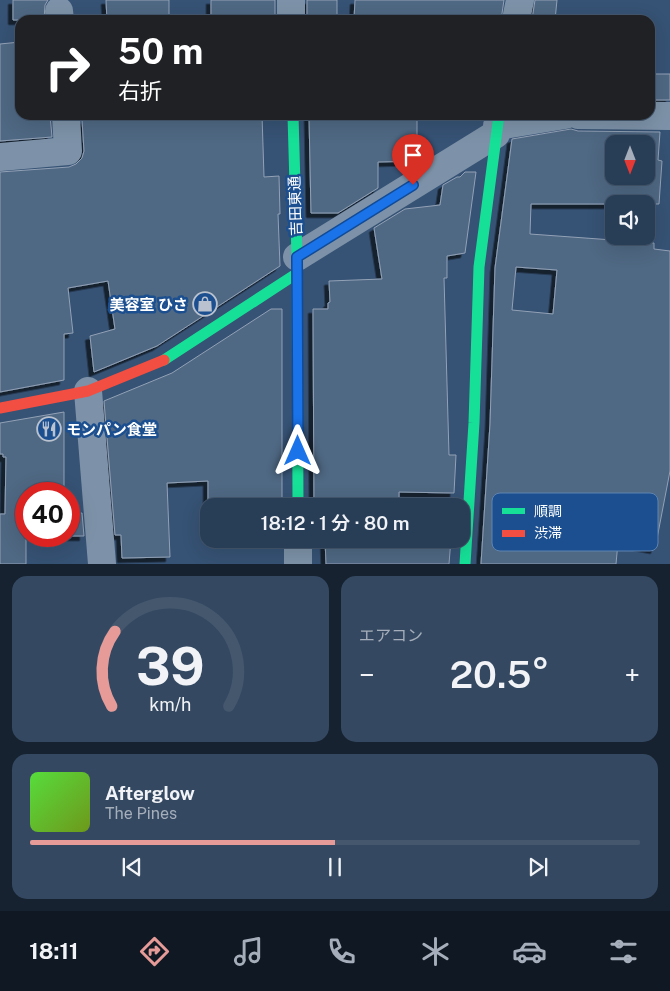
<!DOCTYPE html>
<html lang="ja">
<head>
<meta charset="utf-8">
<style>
	:root { --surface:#283e57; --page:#344961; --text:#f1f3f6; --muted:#a5aeba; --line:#44576d; --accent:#e69b98 }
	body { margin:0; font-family:"Public Sans","Noto Sans JP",sans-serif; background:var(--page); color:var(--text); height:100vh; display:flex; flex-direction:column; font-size:19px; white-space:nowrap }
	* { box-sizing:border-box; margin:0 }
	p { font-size:16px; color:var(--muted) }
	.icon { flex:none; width:28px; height:28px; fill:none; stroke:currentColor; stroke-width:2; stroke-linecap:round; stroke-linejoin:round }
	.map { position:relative; height:564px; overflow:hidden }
	.details { display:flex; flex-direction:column; gap:12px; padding:12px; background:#162230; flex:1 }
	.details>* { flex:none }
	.top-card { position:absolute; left:15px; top:15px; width:640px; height:105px; border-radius:15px; box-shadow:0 5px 20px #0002,0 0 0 1px var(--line); background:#202124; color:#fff; overflow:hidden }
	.needle { width:32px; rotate:180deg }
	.buttons { position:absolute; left:605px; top:135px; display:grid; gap:10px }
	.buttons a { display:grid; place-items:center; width:50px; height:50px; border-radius:10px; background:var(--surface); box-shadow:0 5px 20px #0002,0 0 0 1px var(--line); font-size:25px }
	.speed { position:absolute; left:15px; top:482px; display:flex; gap:10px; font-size:25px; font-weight:700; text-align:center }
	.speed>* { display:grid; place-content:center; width:65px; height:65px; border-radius:50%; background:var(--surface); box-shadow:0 5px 20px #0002,0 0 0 1px var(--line); line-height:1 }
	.speed .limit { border:8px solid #d22; background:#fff; color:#111 }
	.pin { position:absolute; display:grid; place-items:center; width:42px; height:42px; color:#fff; margin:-51px -21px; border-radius:50% 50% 50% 0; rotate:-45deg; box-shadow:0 0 5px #0007 }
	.pin .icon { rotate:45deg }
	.me { position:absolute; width:55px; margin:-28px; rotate:0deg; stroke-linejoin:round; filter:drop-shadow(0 0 4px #0008) }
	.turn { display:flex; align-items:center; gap:18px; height:105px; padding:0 20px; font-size:22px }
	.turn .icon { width:65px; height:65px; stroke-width:2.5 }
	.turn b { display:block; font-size:35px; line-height:42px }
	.big { font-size:38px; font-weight:600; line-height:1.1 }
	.details .card { flex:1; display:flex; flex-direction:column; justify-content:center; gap:8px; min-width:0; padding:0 18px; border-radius:15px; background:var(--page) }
	.details .dial { align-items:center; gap:0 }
	.dial svg { height:130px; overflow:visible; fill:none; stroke:var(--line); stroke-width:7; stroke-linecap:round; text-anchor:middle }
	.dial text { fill:var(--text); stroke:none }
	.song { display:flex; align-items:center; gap:15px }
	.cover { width:60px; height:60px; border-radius:8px; background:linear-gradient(135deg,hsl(110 70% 55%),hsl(80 70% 35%)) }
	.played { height:5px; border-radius:2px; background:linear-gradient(90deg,var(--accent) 50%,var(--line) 50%) }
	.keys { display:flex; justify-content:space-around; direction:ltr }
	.heat { display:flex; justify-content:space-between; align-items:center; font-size:28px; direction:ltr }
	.details .tiles { flex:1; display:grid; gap:12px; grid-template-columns:1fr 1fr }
	.card:last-child { grid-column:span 2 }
	.trip { position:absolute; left:200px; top:498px; width:270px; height:50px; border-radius:15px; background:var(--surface); box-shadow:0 5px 20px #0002,0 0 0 1px var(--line); font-weight:600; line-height:50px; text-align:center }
	.dock { display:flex; height:80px; justify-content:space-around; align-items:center; background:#101923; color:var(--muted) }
	.dock .icon { width:35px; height:35px }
	.dock .selected { color:var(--accent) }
	.dock b { font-size:22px; color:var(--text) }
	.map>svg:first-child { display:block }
	.building { fill:#506783; stroke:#92a2b6; fill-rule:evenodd; filter:url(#shadow) }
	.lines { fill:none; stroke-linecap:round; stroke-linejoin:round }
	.street { stroke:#7d92a8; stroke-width:28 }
	.fast { stroke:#16e098; stroke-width:11 }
	.jam { stroke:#f24e42; stroke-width:11 }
	.route-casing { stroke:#114b97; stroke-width:12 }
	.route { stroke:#1a73e8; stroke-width:9 }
	.labels { text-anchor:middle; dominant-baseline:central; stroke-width:5; stroke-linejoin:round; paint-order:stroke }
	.street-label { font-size:15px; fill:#fff; stroke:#1b4f8f }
	.poi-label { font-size:15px; font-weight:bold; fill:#fff; stroke:#1b4f8f; text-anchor:end }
	.key { fill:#1b4f8f; stroke:#5f84b1; stroke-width:1 }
	.key-label { font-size:14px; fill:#fff }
</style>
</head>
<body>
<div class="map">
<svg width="670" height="564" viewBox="0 0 670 564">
	<defs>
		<filter id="shadow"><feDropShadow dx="-4.5" dy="4.5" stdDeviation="0" flood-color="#0009"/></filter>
	</defs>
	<rect width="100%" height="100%" fill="#365274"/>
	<!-- building -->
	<g class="building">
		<polygon points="13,0 48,0 45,5 44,20 13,20"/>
		<polygon points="106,0 169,0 169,20 107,20"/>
		<rect x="211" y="0" width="64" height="20"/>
		<rect x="307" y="0" width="30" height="19"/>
		<polygon points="355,0 504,0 501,20 354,20"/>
		<polygon points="535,0 557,0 555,20 532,20"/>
		<polygon points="20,42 20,115 50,115 52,137 0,141 0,44"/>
		<polygon points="650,68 654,69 654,74 670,74 670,100 650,100"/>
		<polygon points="103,115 262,115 264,177 279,176 280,214 278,214 280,266 157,346 94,372 90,336 115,329 108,281 68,288 73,333 64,334 64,380 0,392 0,172 69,167 76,164 82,158 84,151 82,120 103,119"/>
		<polygon points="309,115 417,115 417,161 378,162 378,188 338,213 311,213"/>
		<path d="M571,129L578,131L660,132L658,160L662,161L659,204H531L530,234L654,243V249L670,251V471L655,549L618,542L616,564H481L490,424L495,268L512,139ZM614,144H646V176H614ZM516,267L557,270L553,314L512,310Z"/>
		<polygon points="465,172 476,172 465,253 447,256 447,278 444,278 449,455 456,455 454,493 399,492 399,506 314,506 313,309 328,309 328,303 330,302 329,281 382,279 374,228 405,209 440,205 443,185 457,177 460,177"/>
		<polygon points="271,309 282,309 282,506 208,506 208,481 167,483 170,557 122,558 121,535 115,535 104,401 172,373"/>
		<polygon points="64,412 64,494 26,494 26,564 0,564 0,514 5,514 6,457 3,457 3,454 0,454 0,423"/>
		<polygon points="82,513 84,536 69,536 69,514"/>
		<polygon points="325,539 451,539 449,564 326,564"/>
	</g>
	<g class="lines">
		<!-- street -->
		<g class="street">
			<polyline points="291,0 291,20"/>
			<polyline points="59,11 60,20"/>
			<polyline points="516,20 520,0"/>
			<polyline points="578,115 670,116"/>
			<polyline points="497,126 565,115"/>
			<polyline points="0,157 68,151 66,115"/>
			<polyline points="297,257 496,134"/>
			<polyline points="88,391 102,564"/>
			<polyline points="298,539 298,564"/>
		</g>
		<!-- fast -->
		<g class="fast">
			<polyline points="293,115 297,257 298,506"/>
			<polyline points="164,360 296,274"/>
			<polyline points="465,564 474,423 479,267 499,115"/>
		</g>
		<!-- jam -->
		<polyline class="jam" points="0,408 88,391 164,360"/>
	</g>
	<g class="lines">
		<!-- route casing -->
		<g class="route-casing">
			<polyline id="route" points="298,451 297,257 413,185"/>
		</g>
		<!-- route -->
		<use href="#route" class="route"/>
	</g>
	<!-- icons -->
	<defs>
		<g id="shop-ring" transform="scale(1.25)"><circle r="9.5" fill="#1b4f8f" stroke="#b9c2ce" stroke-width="1.5"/><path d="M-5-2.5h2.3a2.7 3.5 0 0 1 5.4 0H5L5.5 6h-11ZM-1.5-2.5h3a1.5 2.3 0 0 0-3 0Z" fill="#b9c2ce"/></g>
		<g id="restaurant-ring" transform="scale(1.25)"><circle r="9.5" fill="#1b4f8f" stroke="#b9c2ce" stroke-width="1.5"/><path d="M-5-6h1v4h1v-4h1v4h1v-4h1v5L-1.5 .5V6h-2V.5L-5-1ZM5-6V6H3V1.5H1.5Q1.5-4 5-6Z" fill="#b9c2ce"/></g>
	</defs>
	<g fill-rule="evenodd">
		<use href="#shop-ring" x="205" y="304"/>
		<use href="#restaurant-ring" x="49" y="429"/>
	</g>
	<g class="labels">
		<!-- street labels -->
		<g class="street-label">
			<text transform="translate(295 206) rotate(-92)">吉田東通</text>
		</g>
		<!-- poi labels -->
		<g class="poi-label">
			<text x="188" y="304">美容室 ひさ</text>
			<text x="66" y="429" text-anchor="start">モンパン食堂</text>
		</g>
	</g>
	<!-- legend -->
	<rect x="492" y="493" width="166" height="58" rx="8" class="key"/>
	<rect x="502" y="508" width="23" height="6" fill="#16e098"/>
	<rect x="502" y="530" width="23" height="7" fill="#f24e42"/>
	<g class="key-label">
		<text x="534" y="516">順調</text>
		<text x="534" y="538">渋滞</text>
	</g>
</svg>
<div class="buttons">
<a><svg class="needle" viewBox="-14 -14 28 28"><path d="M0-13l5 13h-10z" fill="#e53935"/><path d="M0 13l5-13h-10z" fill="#a5aeba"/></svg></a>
<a><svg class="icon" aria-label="sound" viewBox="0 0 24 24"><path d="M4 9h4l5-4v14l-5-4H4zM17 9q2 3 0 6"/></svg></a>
</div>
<div class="speed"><div class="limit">40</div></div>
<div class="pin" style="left:413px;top:185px;background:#d93025"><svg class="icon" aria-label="arrive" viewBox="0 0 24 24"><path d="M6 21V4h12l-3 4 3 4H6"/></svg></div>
<svg class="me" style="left:298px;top:451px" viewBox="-20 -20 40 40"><path d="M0-17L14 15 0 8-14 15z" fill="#1a73e8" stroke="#fff" stroke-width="4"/></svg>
<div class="trip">18:12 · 1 分 · 80 m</div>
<div class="top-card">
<div class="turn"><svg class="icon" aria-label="right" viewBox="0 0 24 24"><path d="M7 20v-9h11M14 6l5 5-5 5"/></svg><div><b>50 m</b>右折</div></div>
</div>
</div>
<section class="details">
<div class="tiles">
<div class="card dial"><svg viewBox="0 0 100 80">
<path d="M14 69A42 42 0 1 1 86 69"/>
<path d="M14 69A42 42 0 0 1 16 23" stroke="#e69b98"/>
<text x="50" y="56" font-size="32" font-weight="700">39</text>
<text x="50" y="72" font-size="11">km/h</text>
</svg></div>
<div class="card"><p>エアコン</p>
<div class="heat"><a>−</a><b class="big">20.5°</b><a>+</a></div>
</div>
<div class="card">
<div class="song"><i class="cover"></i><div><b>Afterglow</b><p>The Pines</p></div></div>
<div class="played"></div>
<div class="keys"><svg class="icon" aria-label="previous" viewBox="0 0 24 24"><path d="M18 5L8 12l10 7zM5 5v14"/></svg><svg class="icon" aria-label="pause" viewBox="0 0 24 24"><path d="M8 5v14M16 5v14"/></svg><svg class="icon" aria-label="next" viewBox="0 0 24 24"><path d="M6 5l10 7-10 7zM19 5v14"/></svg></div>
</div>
</div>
</section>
<nav class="dock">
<b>18:11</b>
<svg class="icon selected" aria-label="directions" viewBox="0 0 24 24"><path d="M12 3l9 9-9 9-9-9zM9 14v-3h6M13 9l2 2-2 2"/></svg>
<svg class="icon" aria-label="music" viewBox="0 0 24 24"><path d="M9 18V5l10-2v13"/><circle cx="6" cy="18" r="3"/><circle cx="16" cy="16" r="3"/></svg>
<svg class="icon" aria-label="phone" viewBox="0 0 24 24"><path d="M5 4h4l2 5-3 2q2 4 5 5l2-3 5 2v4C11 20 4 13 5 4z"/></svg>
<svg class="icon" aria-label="climate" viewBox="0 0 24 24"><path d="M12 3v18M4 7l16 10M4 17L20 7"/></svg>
<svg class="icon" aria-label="car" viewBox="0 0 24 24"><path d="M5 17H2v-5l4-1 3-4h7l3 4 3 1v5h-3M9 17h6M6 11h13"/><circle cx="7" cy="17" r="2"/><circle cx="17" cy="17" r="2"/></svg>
<svg class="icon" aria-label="filters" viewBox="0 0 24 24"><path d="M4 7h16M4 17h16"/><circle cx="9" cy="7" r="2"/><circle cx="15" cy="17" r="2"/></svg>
</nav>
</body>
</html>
